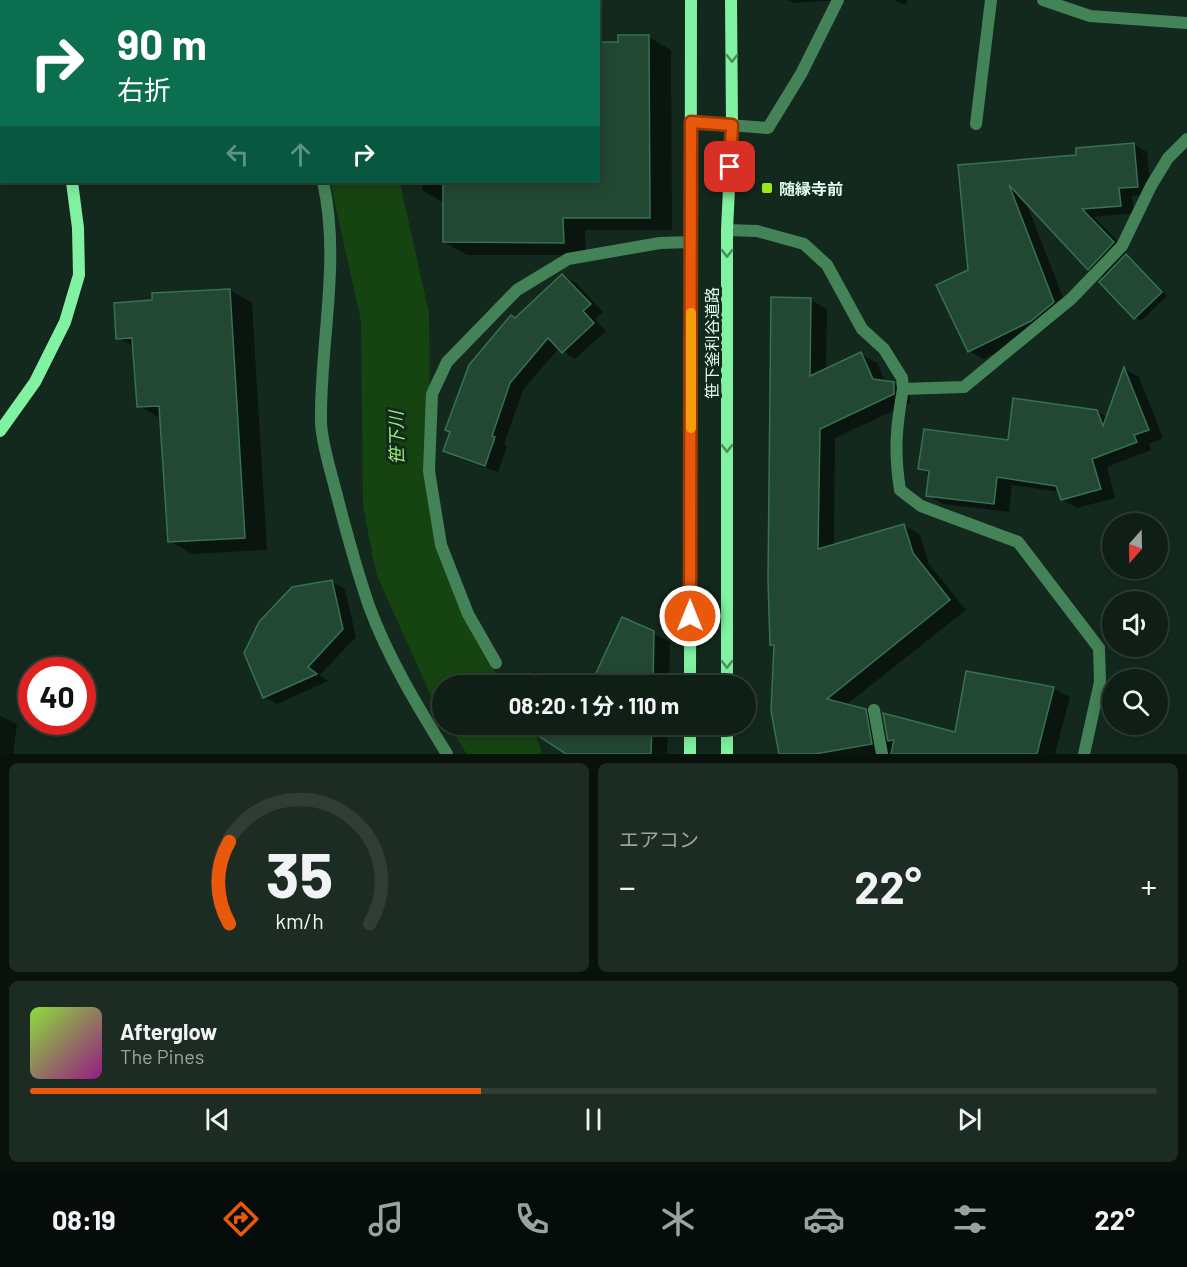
<!DOCTYPE html>
<html lang="ja">
<head>
<meta charset="utf-8">
<style>
	:root { --surface:#0f1f16; --page:#1d2c23; --text:#f1f3f6; --muted:#9ba2a1; --line:#2f3d35; --accent:#ea580c }
	body { margin:0; font-family:Barlow,"Noto Sans JP",sans-serif; background:var(--page); color:var(--text); height:100vh; display:flex; flex-direction:column; font-size:22px; white-space:nowrap }
	* { box-sizing:border-box; margin:0 }
	p { font-size:20px; color:var(--muted) }
	.icon { flex:none; width:33px; height:33px; fill:none; stroke:currentColor; stroke-width:2; stroke-linecap:round; stroke-linejoin:round }
	.map { position:relative; height:754px; overflow:hidden }
	.details { display:flex; flex-direction:column; gap:9px; padding:9px; background:#08110c; flex:1 }
	.details>* { flex:none }
	.banner { position:absolute; left:0px; top:0px; width:600px; height:183px; box-shadow:0 3px 15px #0003,0 0 0 2px var(--line); background:#0b6e4f; color:#fff; overflow:hidden }
	.needle { width:39px; rotate:200deg }
	.controls { position:absolute; left:1102px; top:513px; display:grid; gap:12px }
	.controls a { display:grid; place-items:center; width:66px; height:66px; border-radius:50%; background:var(--surface); box-shadow:0 3px 15px #0003,0 0 0 2px var(--line); font-size:30px }
	.speed { position:absolute; left:18px; top:657px; display:flex; gap:12px; font-size:30px; font-weight:700; text-align:center }
	.speed>* { display:grid; place-content:center; width:78px; height:78px; border-radius:50%; background:var(--surface); box-shadow:0 3px 15px #0003,0 0 0 2px var(--line); line-height:1 }
	.speed .limit { border:9px solid #d22; background:#fff; color:#111 }
	.pin { position:absolute; display:grid; place-items:center; width:51px; height:51px; color:#fff; margin:-26px; border-radius:12px; box-shadow:0 3px 9px #0006 }
	.me { position:absolute; width:66px; margin:-33px; rotate:0deg; stroke-linejoin:round; filter:drop-shadow(0 0 4px #0008) }
	.turn { display:flex; align-items:center; gap:21px; height:126px; padding:0 18px; font-size:27px }
	.turn .icon { width:78px; height:78px; stroke-width:2.5 }
	.turn b { display:block; font-size:42px; line-height:51px }
	.lanes { display:flex; align-items:center; height:57px; padding:0 18px; background:#0003; justify-content:center; gap:30px; direction:ltr }
	.lanes .off { opacity:.35 }
	.big { font-size:45px; font-weight:700; line-height:1.1 }
	.details .widget { flex:1; display:flex; flex-direction:column; justify-content:center; gap:9px; min-width:0; padding:0 21px; border-radius:9px; background:var(--page) }
	.details .dial { align-items:center; gap:0 }
	.dial svg { height:156px; overflow:visible; fill:none; stroke:var(--line); stroke-width:7; stroke-linecap:round; text-anchor:middle }
	.dial text { fill:var(--text); stroke:none }
	.song { display:flex; align-items:center; gap:18px }
	.cover { width:72px; height:72px; border-radius:9px; background:linear-gradient(135deg,hsl(90 70% 55%),hsl(310 70% 35%)) }
	.played { height:6px; border-radius:3px; background:linear-gradient(90deg,var(--accent) 40%,var(--line) 40%) }
	.keys { display:flex; justify-content:space-around; direction:ltr }
	.heat { display:flex; justify-content:space-between; align-items:center; font-size:33px; direction:ltr }
	.details .tiles { flex:1; display:grid; gap:9px; grid-template-columns:1fr 1fr }
	.widget:last-child { grid-column:span 2 }
	.trip { position:absolute; left:432px; top:675px; width:324px; height:60px; border-radius:30px; background:var(--surface); box-shadow:0 3px 15px #0003,0 0 0 2px var(--line); font-weight:700; line-height:60px; text-align:center }
	.dock { display:flex; height:96px; justify-content:space-around; align-items:center; background:#060c09; color:var(--muted) }
	.dock .icon { width:42px; height:42px }
	.dock .active { color:var(--accent) }
	.dock b { font-size:27px; color:var(--text) }
	.map>svg:first-child { display:block }
	.shadow { fill:#0007 }
	.lines { fill:none; stroke-linecap:round; stroke-linejoin:round }
	.river { stroke:#164411; stroke-width:68 }
	.building { fill:#224834; stroke:#367152; stroke-width:1.5 }
	.lane { stroke:#448357; stroke-width:12 }
	.street { stroke:#448357; stroke-width:12 }
	.secondary { stroke:#80f2a1; stroke-width:12 }
	.oneway { stroke:#4a8e5f }
	.route-casing { stroke:#983908; stroke-width:15 }
	.route { stroke:#ea580c; stroke-width:10 }
	.slow { stroke:#f59e0b; stroke-width:10 }
	.poi-dot { fill:#9ee71f; stroke:#14291d; stroke-width:2 }
	.labels { text-anchor:middle; dominant-baseline:central; stroke-width:6; stroke-linejoin:round; paint-order:stroke }
	.poi-label { font-size:16px; font-weight:bold; fill:#dffcea; stroke:#14291d; text-anchor:start }
	.street-label { font-size:16px; fill:#dffcea; stroke:#14291d }
	.water-label { font-size:18px; font-style:italic; fill:#99f178; stroke:#14291d }
</style>
</head>
<body>
<div class="map">
<svg width="1187" height="754" viewBox="0 0 1187 754">
	<rect width="100%" height="100%" fill="#14291d"/>
	<!-- shadow -->
	<g class="shadow">
		<polygon points="297,0 371,0 366,2"/>
		<polygon points="787,0 843,0 793,3"/>
		<polygon points="893,0 907,0 906,5"/>
		<polygon points="649,37 671,50 672,230 585,230 586,255 467,255 444,242 444,203 422,190 422,182 598,182 619,43"/>
		<polygon points="1133,144 1147,152 1151,194 1132,196 1134,213 1094,217 1127,251 1124,255 1132,260 1167,296 1141,321 1135,318 1105,278 1089,269 1025,200 1068,310 1045,329 983,359 969,351 969,271 960,167 1078,157"/>
		<polygon points="563,275 576,283 603,312 595,319 606,331 575,359 559,348 523,390 504,444 507,446 498,472 458,458 445,450 515,319"/>
		<polygon points="230,290 252,303 267,550 192,554 170,541 162,419 139,406 134,347 118,338"/>
		<polygon points="811,300 827,309 826,370 860,354 877,363 886,383 894,384 910,393 910,403 835,438 834,546 904,525 920,535 929,564 966,610 846,705 865,710 882,720 886,741 889,741 885,715 956,734 1053,688 1070,697 1055,754 780,754"/>
		<polygon points="1125,369 1139,377 1163,438 1149,444 1151,450 1107,467 1115,498 1077,508 1062,500 1060,492 1012,485 1009,512 943,504 928,495 930,475 920,469 1009,441 1096,411 1108,418"/>
		<polygon points="332,582 345,589 356,637 320,675 328,681 277,704 264,697"/>
		<polygon points="653,633 670,642 669,686 592,686"/>
		<polygon points="535,671 551,680 559,686 527,686"/>
		<polygon points="0,716 17,724 13,754 0,754"/>
		<polygon points="543,724 668,724 667,754 569,754"/>
	</g>
	<g class="lines">
		<!-- river -->
		<g class="river">
			<polyline points="442,2 444,0"/>
			<polyline points="365,182 395,317 397,503 409,564 464,686"/>
			<polyline points="488,724 507,754"/>
		</g>
	</g>
	<!-- building -->
	<g class="building">
		<polygon points="618,35 649,35 650,218 563,218 564,243 443,242 443,182 598,182 598,42 618,42"/>
		<polygon points="1134,143 1138,187 1119,188 1121,206 1082,209 1114,242 1088,270 1009,185 1054,302 1031,321 968,352 936,285 968,270 958,165 1076,155 1076,148"/>
		<polygon points="1126,254 1162,292 1134,319 1099,282"/>
		<polygon points="562,274 591,304 583,311 594,323 562,353 548,338 510,383 492,436 495,437 485,466 443,451 450,432 445,430 469,365 511,315 515,318"/>
		<polygon points="230,289 245,538 168,542 159,406 137,407 132,338 116,339 114,303 152,300 152,293"/>
		<polygon points="771,297 811,298 810,376 861,352 873,379 894,382 894,394 820,429 818,549 904,524 913,553 950,600 827,699 866,709 872,744 815,754 779,754 771,711 774,645 770,645 768,580"/>
		<polygon points="1124,367 1149,430 1134,435 1137,442 1092,459 1101,489 1061,500 1056,486 997,477 994,504 926,496 929,471 918,469 924,429 1008,440 1013,398 1097,410 1103,426"/>
		<polygon points="332,580 343,629 308,667 317,674 263,698 244,653 259,622 292,587"/>
		<polygon points="622,617 654,631 653,686 590,686"/>
		<polygon points="966,671 1054,687 1037,754 891,754 894,740 888,741 883,713 955,732"/>
		<polygon points="542,724 652,724 651,754 566,754 537,735"/>
	</g>
	<g class="lines">
		<!-- lane -->
		<g class="lane">
			<polyline points="1043,0 1090,16 1187,23"/>
			<polyline points="976,124 991,0"/>
			<polyline points="727,230 757,231 804,244 827,265 862,329 884,349 902,378 903,389 964,387 1071,299 1122,246 1151,186 1168,158 1187,139"/>
			<path d="M903,389C896,427 894,452 900,490L921,506L1018,542L1099,648"/>
			<polyline points="874,710 882,754"/>
		</g>
		<!-- street -->
		<g class="street">
			<polyline points="272,0 272,2"/>
			<polyline points="691,122 768,128 801,74 838,0"/>
			<path d="M323,182C341,260 320,342 321,421C321,441 331,472 336,492C346,531 356,568 369,606C388,658 418,707 447,754"/>
			<polyline points="496,663 468,614 441,545 429,471 432,394 447,362 517,290 568,259 660,243 691,242"/>
			<polyline points="1084,754 1100,682 1099,648"/>
		</g>
		<!-- secondary -->
		<g class="secondary">
			<polyline points="33,0 33,2"/>
			<polyline points="0,431 35,382 65,322 79,275 78,228 72,182"/>
			<polyline points="690,686 691,0"/>
			<polyline points="727,686 727,230 732,125 731,0"/>
			<polyline points="690,754 690,724"/>
			<polyline points="727,754 727,724"/>
		</g>
	</g>
	<!-- one-way arrows -->
	<defs><path id="oneway-chevron" d="M-2-3.5L2.5 0L-2 3.5" fill="none" stroke-width="1.6" stroke-linecap="round" stroke-linejoin="round" transform="scale(1.5)"/></defs>
	<g class="oneway">
		<use href="#oneway-chevron" transform="translate(732 58) rotate(89)"/>
		<use href="#oneway-chevron" transform="translate(727 253) rotate(90)"/>
		<use href="#oneway-chevron" transform="translate(727 448) rotate(90)"/>
		<use href="#oneway-chevron" transform="translate(727 664) rotate(90)"/>
	</g>
	<g class="lines">
		<!-- route casing -->
		<g class="route-casing">
			<polyline id="route" points="690,616 691,122 732,125 730,167"/>
		</g>
		<!-- route -->
		<use href="#route" class="route"/>
		<!-- slow -->
		<polyline class="slow" points="691,428 691,313"/>
	</g>
	<!-- markers -->
	<rect class="poi-dot" x="761" y="182" width="12" height="12" rx="3"/>
	<g class="labels">
		<!-- poi labels -->
		<g class="poi-label">
			<text x="779" y="188">随縁寺前</text>
		</g>
		<!-- street labels -->
		<g class="street-label">
			<text transform="translate(711 343) rotate(-90)">笹下釜利谷道路</text>
		</g>
		<!-- water labels -->
		<g class="water-label">
			<text transform="translate(396 438) rotate(-91)">笹下川</text>
		</g>
	</g>
</svg>
<div class="controls">
<a><svg class="needle" viewBox="-14 -14 28 28"><path d="M0-13l5 13h-10z" fill="#e53935"/><path d="M0 13l5-13h-10z" fill="#9ba2a1"/></svg></a>
<a><svg class="icon" aria-label="sound" viewBox="0 0 24 24"><path d="M4 9h4l5-4v14l-5-4H4zM17 9q2 3 0 6"/></svg></a>
<a><svg class="icon" aria-label="search" viewBox="0 0 24 24"><circle cx="10" cy="10" r="6"/><path d="M15 15l6 6"/></svg></a>
</div>
<div class="speed"><div class="limit">40</div></div>
<div class="pin" style="left:730px;top:167px;background:#d93025"><svg class="icon" aria-label="arrive" viewBox="0 0 24 24"><path d="M6 21V4h12l-3 4 3 4H6"/></svg></div>
<svg class="me" style="left:690px;top:616px" viewBox="-20 -20 40 40"><circle r="17" fill="#ea580c" stroke="#fff" stroke-width="3"/><path d="M0-11L8 9 0 5-8 9z" fill="#fff"/></svg>
<div class="trip">08:20 · 1 分 · 110 m</div>
<div class="banner">
<div class="turn"><svg class="icon" aria-label="right" viewBox="0 0 24 24"><path d="M7 20v-9h11M14 6l5 5-5 5"/></svg><div><b>90 m</b>右折</div></div>
<div class="lanes"><svg class="icon off" aria-label="left" viewBox="0 0 24 24"><path d="M17 20v-9H6M10 6l-5 5 5 5"/></svg><svg class="icon off" aria-label="ahead" viewBox="0 0 24 24"><path d="M12 20V5M6 11l6-6 6 6"/></svg><svg class="icon" aria-label="right" viewBox="0 0 24 24"><path d="M7 20v-9h11M14 6l5 5-5 5"/></svg></div>
</div>
</div>
<section class="details">
<div class="tiles">
<div class="widget dial"><svg viewBox="0 0 100 80">
<path d="M14 69A42 42 0 1 1 86 69"/>
<path d="M14 69A42 42 0 0 1 14 27" stroke="#ea580c"/>
<text x="50" y="56" font-size="32" font-weight="700">35</text>
<text x="50" y="72" font-size="11">km/h</text>
</svg></div>
<div class="widget"><p>エアコン</p>
<div class="heat"><a>−</a><b class="big">22°</b><a>+</a></div>
</div>
<div class="widget">
<div class="song"><i class="cover"></i><div><b>Afterglow</b><p>The Pines</p></div></div>
<div class="played"></div>
<div class="keys"><svg class="icon" aria-label="previous" viewBox="0 0 24 24"><path d="M18 5L8 12l10 7zM5 5v14"/></svg><svg class="icon" aria-label="pause" viewBox="0 0 24 24"><path d="M8 5v14M16 5v14"/></svg><svg class="icon" aria-label="next" viewBox="0 0 24 24"><path d="M6 5l10 7-10 7zM19 5v14"/></svg></div>
</div>
</div>
</section>
<nav class="dock">
<b>08:19</b>
<svg class="icon active" aria-label="directions" viewBox="0 0 24 24"><path d="M12 3l9 9-9 9-9-9zM9 14v-3h6M13 9l2 2-2 2"/></svg>
<svg class="icon" aria-label="music" viewBox="0 0 24 24"><path d="M9 18V5l10-2v13"/><circle cx="6" cy="18" r="3"/><circle cx="16" cy="16" r="3"/></svg>
<svg class="icon" aria-label="phone" viewBox="0 0 24 24"><path d="M5 4h4l2 5-3 2q2 4 5 5l2-3 5 2v4C11 20 4 13 5 4z"/></svg>
<svg class="icon" aria-label="climate" viewBox="0 0 24 24"><path d="M12 3v18M4 7l16 10M4 17L20 7"/></svg>
<svg class="icon" aria-label="car" viewBox="0 0 24 24"><path d="M5 17H2v-5l4-1 3-4h7l3 4 3 1v5h-3M9 17h6M6 11h13"/><circle cx="7" cy="17" r="2"/><circle cx="17" cy="17" r="2"/></svg>
<svg class="icon" aria-label="filters" viewBox="0 0 24 24"><path d="M4 7h16M4 17h16"/><circle cx="9" cy="7" r="2"/><circle cx="15" cy="17" r="2"/></svg>
<b>22°</b>
</nav>
</body>
</html>
